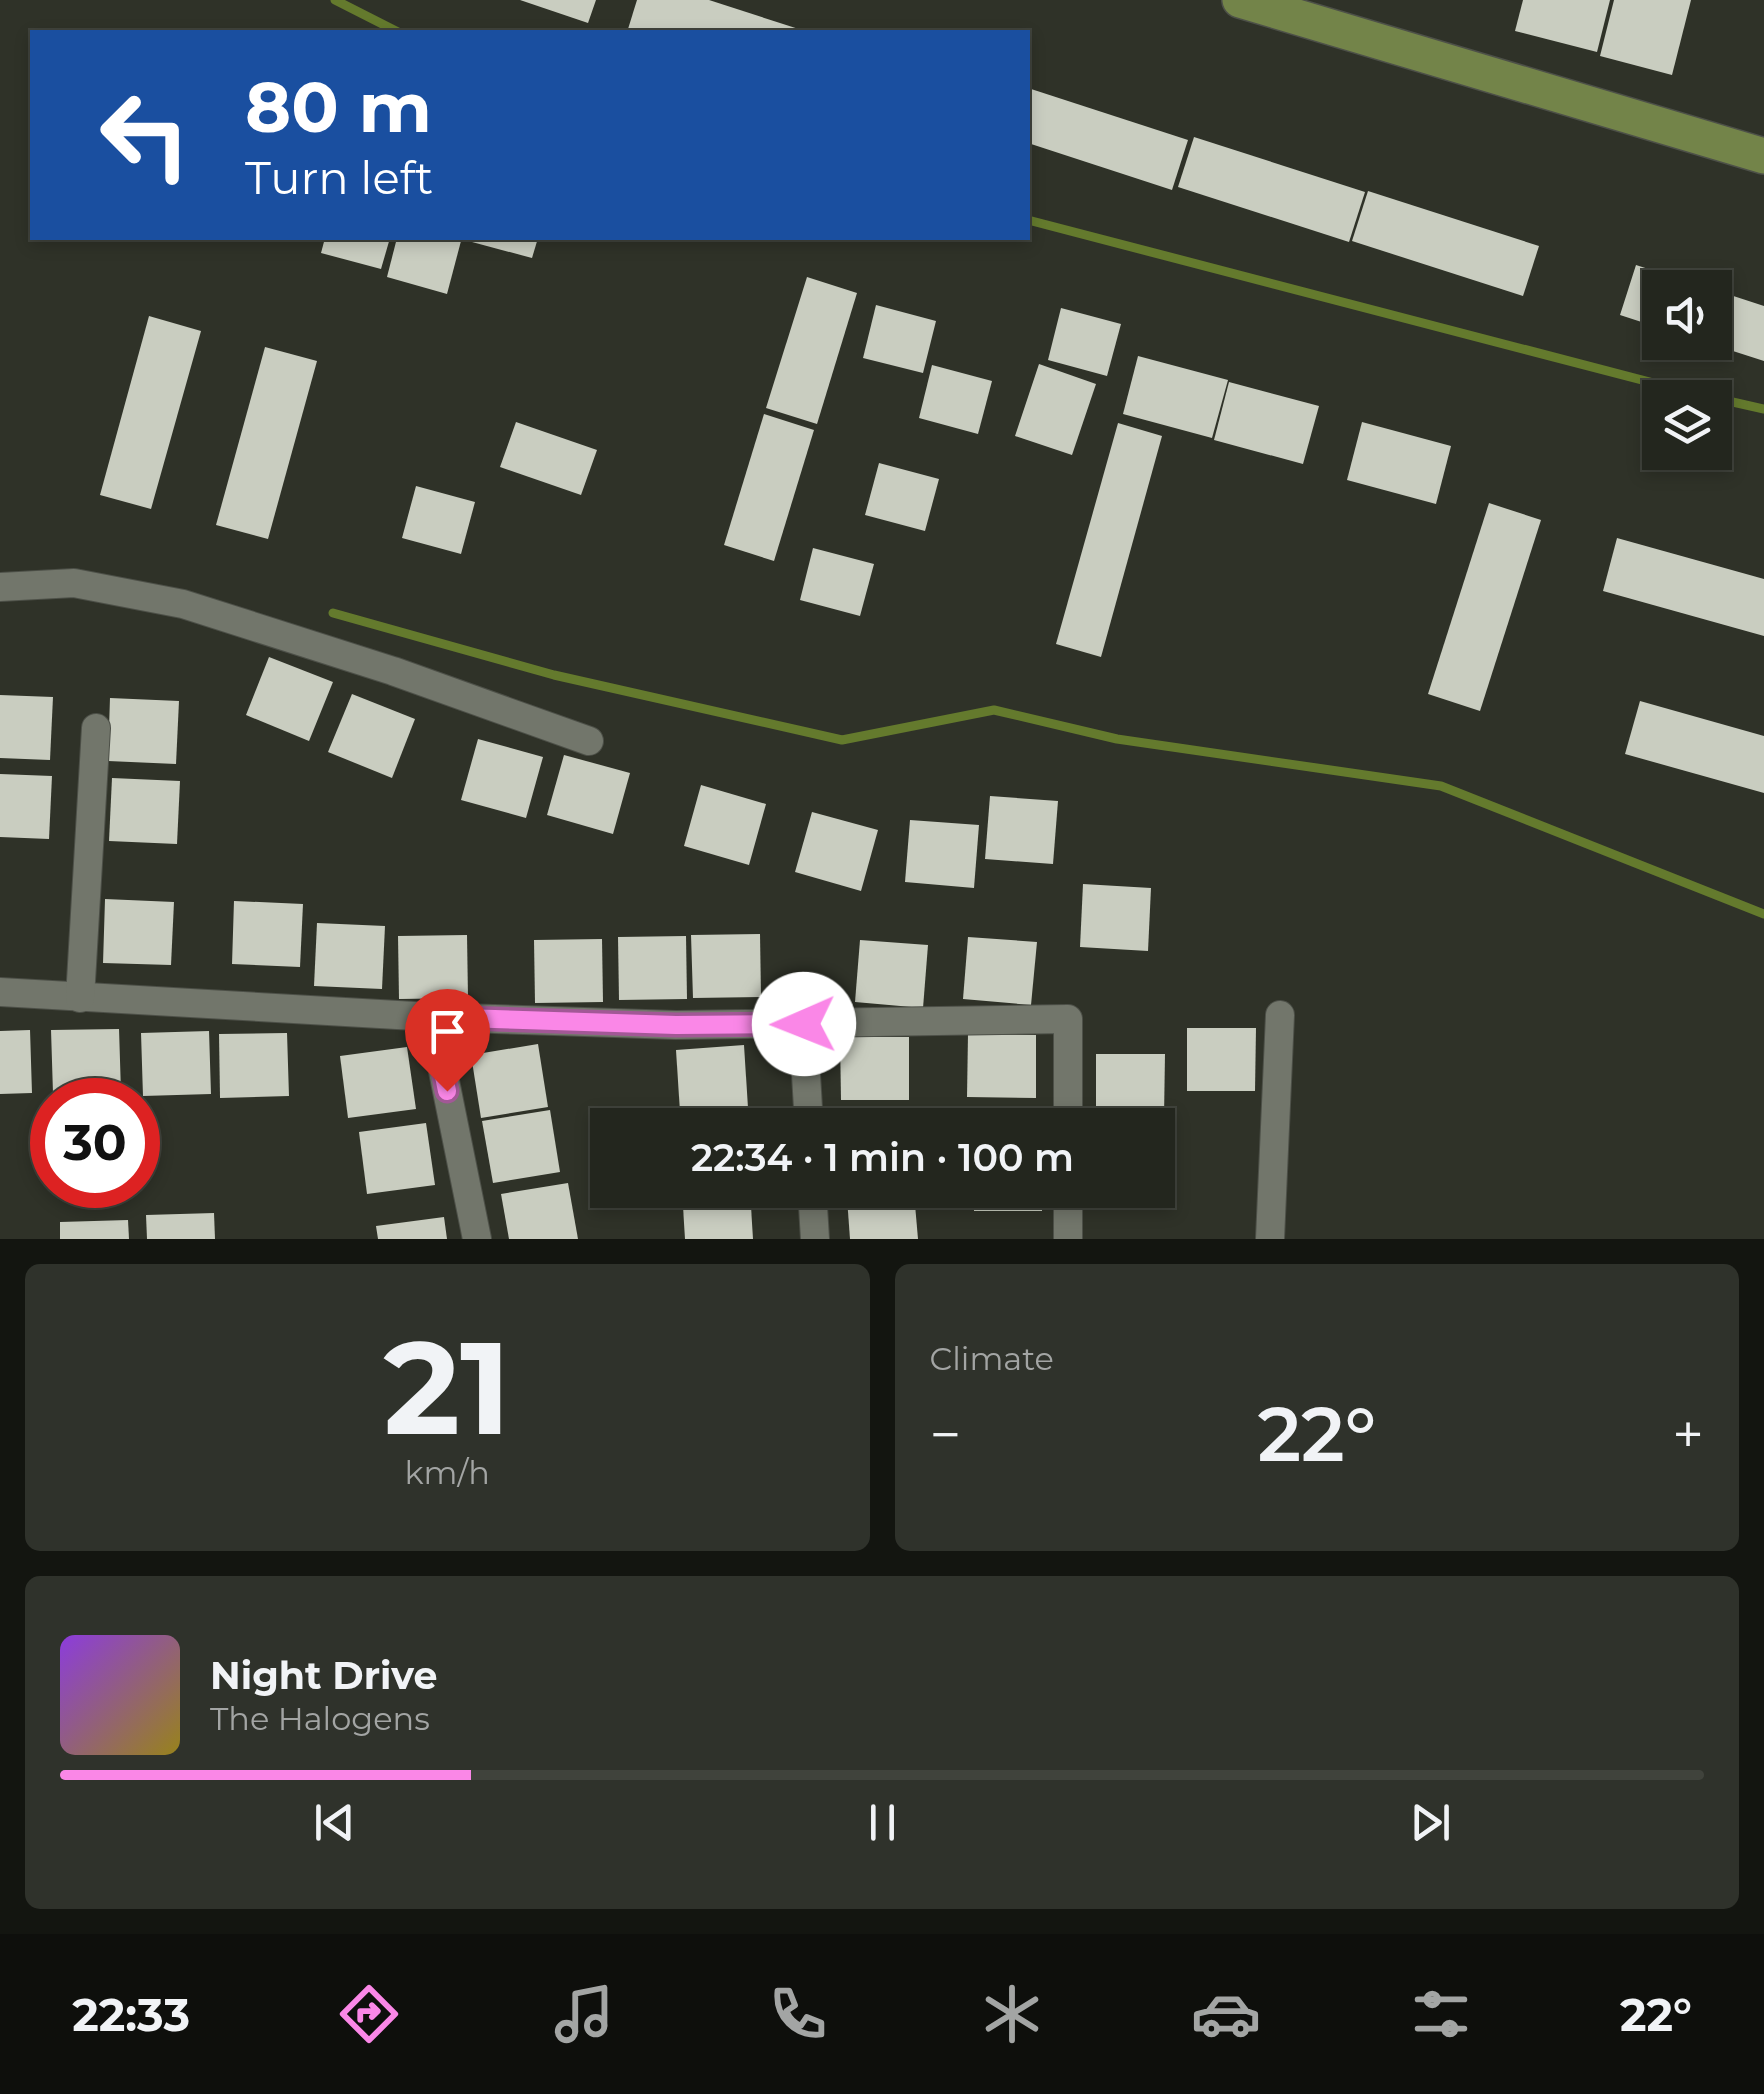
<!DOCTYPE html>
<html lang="en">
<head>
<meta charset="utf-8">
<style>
	:root { --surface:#23261e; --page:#2f322b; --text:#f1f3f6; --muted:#a3a5a4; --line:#40433c; --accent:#fa87e7 }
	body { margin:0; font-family:Montserrat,sans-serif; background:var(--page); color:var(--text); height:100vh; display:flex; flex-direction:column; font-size:38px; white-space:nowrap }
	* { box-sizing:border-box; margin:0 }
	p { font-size:32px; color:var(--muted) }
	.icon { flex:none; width:55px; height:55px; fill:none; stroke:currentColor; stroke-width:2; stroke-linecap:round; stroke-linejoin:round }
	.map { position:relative; height:1239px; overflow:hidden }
	.drawer { display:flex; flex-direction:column; gap:25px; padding:25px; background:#131510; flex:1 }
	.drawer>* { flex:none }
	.banner { position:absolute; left:30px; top:30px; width:1000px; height:210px; border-radius:0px; box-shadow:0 5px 15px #0003,0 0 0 2px var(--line); background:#1a4fa0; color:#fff; overflow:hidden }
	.buttons { position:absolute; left:1642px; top:270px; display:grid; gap:20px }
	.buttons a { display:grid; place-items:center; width:90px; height:90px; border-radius:0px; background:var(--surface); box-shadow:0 5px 15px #0003,0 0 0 2px var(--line); font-size:50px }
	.speed { position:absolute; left:30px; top:1078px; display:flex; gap:20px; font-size:50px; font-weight:700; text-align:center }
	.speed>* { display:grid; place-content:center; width:130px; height:130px; border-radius:50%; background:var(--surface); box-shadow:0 5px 15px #0003,0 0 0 2px var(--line); line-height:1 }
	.speed .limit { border:15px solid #d22; background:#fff; color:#111 }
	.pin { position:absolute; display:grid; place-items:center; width:85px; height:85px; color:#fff; margin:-102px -42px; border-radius:50% 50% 50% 0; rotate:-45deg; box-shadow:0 0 10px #0007 }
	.pin .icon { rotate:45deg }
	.me { position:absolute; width:110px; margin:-55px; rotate:269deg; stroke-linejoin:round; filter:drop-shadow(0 0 8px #0008) }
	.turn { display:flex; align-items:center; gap:35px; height:210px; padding:0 50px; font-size:45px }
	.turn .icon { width:130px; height:130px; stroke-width:2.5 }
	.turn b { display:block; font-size:70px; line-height:85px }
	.big { font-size:75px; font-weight:600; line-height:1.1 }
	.drawer .tile { flex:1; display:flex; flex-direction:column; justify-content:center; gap:15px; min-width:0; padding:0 35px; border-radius:15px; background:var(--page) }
	.drawer .dial { align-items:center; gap:0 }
	.dial b { font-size:130px; line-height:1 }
	.song { display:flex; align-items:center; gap:30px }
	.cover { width:120px; height:120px; border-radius:15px; background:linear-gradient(135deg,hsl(270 70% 55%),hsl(50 70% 35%)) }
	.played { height:10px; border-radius:5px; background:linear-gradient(90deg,var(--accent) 25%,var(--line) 25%) }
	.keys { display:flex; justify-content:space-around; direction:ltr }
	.heat { display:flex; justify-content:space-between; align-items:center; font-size:55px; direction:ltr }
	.drawer .tiles { flex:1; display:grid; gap:25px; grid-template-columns:1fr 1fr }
	.tile:last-child { grid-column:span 2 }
	.trip { position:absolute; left:590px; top:1108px; width:585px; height:100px; border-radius:0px; background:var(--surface); box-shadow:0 5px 15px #0003,0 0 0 2px var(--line); font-weight:600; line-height:100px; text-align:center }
	.menu { display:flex; height:160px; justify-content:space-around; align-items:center; background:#0e0f0c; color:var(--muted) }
	.menu .icon { width:70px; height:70px }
	.menu .selected { color:var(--accent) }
	.menu b { font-size:45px; color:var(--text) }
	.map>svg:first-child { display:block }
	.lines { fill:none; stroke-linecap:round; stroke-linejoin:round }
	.stream { stroke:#647a2d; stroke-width:9 }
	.building { fill:#c9cdc0 }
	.minor-casing { stroke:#4d5048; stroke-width:30 }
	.major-casing { stroke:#4d5048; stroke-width:38 }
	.minor { stroke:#72766b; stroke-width:28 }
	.major { stroke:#738449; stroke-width:35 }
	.route-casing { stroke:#a25896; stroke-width:25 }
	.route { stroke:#fa87e7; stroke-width:18 }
</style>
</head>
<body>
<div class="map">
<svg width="1764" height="1239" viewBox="0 0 1764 1239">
	<rect width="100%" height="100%" fill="#2f3228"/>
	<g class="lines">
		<!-- stream -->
		<g class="stream">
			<polyline points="335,0 398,32"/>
			<polyline points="1028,220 1711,398"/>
			<polyline points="1715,398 1764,409"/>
			<polyline points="333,613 554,675 842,740 994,710 1117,739 1441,786 1764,914"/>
		</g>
	</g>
	<!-- building -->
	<g class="building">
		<polygon points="520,0 596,0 588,23"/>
		<polygon points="637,0 709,0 808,32 638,32 628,29"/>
		<polygon points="1523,0 1610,0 1597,52 1515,31"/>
		<polygon points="1614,0 1691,0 1672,75 1600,56"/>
		<polygon points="1028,88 1188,140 1172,190 1028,143"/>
		<polygon points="1194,137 1365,192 1349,242 1178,187"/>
		<polygon points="1368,191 1539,246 1523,296 1352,241"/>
		<polygon points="325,238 390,238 381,269 321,253"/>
		<polygon points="397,238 461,241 447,294 387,277"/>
		<polygon points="473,238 538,238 532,258 472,242"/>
		<polygon points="1636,265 1704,287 1704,288 1660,288 1660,328 1620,315"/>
		<polygon points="807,277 857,293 817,424 766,408"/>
		<polygon points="1715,290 1764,306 1764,361 1708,343 1715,342"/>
		<polygon points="876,305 936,321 923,373 863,358"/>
		<polygon points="1061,308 1121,324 1107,376 1048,360"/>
		<polygon points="149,316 201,331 151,509 100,495"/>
		<polygon points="265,347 317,361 268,539 216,525"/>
		<polygon points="1138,356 1228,380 1212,438 1123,414"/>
		<polygon points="1039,364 1096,384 1072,455 1015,436"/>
		<polygon points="932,365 992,381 978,434 919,418"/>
		<polygon points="1229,382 1319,406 1303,464 1214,440"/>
		<polygon points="764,414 814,430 774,561 724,545"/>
		<polygon points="516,422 597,450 581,495 500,467"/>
		<polygon points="1362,422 1451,446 1436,504 1347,480"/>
		<polygon points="1118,423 1162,436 1101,657 1056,644"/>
		<polygon points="879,463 939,479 925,531 865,515"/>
		<polygon points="416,486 475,502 461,554 402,538"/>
		<polygon points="1489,503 1541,520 1480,711 1428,694"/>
		<polygon points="1617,538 1764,579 1764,636 1603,591"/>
		<polygon points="813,548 874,564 860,616 800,600"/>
		<polygon points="269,657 333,682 309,741 246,715"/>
		<polygon points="352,694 415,719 392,778 328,752"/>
		<polygon points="0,695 53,697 50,760 0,758"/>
		<polygon points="110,698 179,701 176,764 108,761"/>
		<polygon points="1640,701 1764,736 1764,793 1625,754"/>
		<polygon points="478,739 543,757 526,818 461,800"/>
		<polygon points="564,755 630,773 613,834 547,815"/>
		<polygon points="0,774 52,776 49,839 0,837"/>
		<polygon points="112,778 180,781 177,844 109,841"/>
		<polygon points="701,785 766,804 749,865 684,846"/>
		<polygon points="990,796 1058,801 1053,864 985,859"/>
		<polygon points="812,812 878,830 861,891 795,872"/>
		<polygon points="910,820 979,825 974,888 905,882"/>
		<polygon points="1083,884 1151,888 1148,951 1080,947"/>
		<polygon points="105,899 174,902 171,965 103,963"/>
		<polygon points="234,901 303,904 300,967 232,964"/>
		<polygon points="317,923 385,926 382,989 314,986"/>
		<polygon points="760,934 761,997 693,998 691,935"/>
		<polygon points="467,935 468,998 399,999 398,936"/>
		<polygon points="686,936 687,999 619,1000 618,937"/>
		<polygon points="968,937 1037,942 1031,1005 963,999"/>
		<polygon points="602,939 603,1002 535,1003 534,940"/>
		<polygon points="860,940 928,945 923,1008 855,1002"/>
		<polygon points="1187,1028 1256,1028 1255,1091 1187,1091"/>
		<polygon points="119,1029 121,1092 53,1093 51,1030"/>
		<polygon points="30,1030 32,1093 0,1094 0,1031"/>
		<polygon points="209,1031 211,1094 143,1096 141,1033"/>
		<polygon points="287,1033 289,1096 220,1098 219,1034"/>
		<polygon points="968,1034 1036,1035 1036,1098 967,1097"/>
		<polygon points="840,1037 909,1037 909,1100 841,1100"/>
		<polygon points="538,1044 548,1107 481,1118 471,1055"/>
		<polygon points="744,1045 748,1108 680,1112 676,1050"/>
		<polygon points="407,1047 416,1109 348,1118 340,1056"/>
		<polygon points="1096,1054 1165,1054 1164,1117 1096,1117"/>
		<polygon points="550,1110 560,1172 493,1183 482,1121"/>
		<polygon points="749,1113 750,1125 682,1125 681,1118"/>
		<polygon points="426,1123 435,1185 367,1194 359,1132"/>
		<polygon points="1158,1136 1163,1136 1163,1200 1095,1199 1095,1190 1158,1190"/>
		<polygon points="568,1183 578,1239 509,1239 501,1194"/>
		<polygon points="682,1190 750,1190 753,1239 685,1239"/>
		<rect x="974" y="1190" width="68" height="21"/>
		<polygon points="914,1193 918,1239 850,1239 847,1198"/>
		<polygon points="214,1213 215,1239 147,1239 146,1215"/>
		<polygon points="444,1217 447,1239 378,1239 376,1226"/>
		<polygon points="128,1220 129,1239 60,1239 60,1222"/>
	</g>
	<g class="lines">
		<!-- minor casing -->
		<g class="minor-casing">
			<g id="minor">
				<polyline points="0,587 74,583 183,604 393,671 589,741"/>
				<polyline points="0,992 432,1017 676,1025 1068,1019 1068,1125"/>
				<polyline points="80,998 96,728"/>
				<polyline points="432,1017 477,1239"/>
				<polyline points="803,1024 809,1125"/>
				<polyline points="812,1190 815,1239"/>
				<polyline points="1068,1239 1068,1190"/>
				<polyline points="1270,1239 1280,1015"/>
			</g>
		</g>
		<!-- major casing -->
		<g class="major-casing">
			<polyline id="major" points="1240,0 1764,156"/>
		</g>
		<!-- minor -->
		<use href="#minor" class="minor"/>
		<!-- major -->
		<use href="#major" class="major"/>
	</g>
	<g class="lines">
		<!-- route casing -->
		<g class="route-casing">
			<polyline id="route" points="447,1091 432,1017 676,1025 804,1024"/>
		</g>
		<!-- route -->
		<use href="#route" class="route"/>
	</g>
</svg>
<div class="buttons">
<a><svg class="icon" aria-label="sound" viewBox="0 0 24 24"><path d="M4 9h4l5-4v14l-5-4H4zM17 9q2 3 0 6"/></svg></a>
<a><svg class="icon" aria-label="layers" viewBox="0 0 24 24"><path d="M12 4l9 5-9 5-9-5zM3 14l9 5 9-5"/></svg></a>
</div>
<div class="speed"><div class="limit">30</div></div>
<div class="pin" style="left:447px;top:1091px;background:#d93025"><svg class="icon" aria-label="arrive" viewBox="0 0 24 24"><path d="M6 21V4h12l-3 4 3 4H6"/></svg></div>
<svg class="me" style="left:804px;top:1024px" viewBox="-20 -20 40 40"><circle r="19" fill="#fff"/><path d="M0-13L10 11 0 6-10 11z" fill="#fa87e7"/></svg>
<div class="trip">22:34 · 1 min · 100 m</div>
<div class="banner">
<div class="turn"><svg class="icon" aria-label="left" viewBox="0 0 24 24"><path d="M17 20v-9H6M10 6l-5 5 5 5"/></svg><div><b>80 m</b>Turn left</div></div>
</div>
</div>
<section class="drawer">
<div class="tiles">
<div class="tile dial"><b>21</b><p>km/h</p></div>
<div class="tile"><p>Climate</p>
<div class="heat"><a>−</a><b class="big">22°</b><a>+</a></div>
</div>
<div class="tile">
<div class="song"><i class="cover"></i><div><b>Night Drive</b><p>The Halogens</p></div></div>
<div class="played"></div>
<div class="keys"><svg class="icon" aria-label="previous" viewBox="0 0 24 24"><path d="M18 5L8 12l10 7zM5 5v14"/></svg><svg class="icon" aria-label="pause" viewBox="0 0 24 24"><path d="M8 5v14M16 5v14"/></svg><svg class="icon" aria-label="next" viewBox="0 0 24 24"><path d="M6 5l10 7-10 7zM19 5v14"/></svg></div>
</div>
</div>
</section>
<nav class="menu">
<b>22:33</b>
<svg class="icon selected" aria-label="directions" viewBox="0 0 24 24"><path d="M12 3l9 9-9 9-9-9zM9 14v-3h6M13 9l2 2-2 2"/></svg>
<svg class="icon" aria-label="music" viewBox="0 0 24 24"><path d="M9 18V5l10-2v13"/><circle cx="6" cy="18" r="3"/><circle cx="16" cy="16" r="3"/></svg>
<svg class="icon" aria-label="phone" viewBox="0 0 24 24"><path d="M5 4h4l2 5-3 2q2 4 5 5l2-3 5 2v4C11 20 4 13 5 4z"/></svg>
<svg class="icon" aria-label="climate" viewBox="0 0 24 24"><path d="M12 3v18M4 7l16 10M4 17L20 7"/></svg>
<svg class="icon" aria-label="car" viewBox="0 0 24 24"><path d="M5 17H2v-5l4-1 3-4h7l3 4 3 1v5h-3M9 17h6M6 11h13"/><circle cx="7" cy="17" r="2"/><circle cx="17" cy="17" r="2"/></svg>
<svg class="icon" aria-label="filters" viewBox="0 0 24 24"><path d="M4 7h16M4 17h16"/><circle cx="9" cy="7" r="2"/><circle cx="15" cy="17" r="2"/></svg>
<b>22°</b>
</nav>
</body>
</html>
